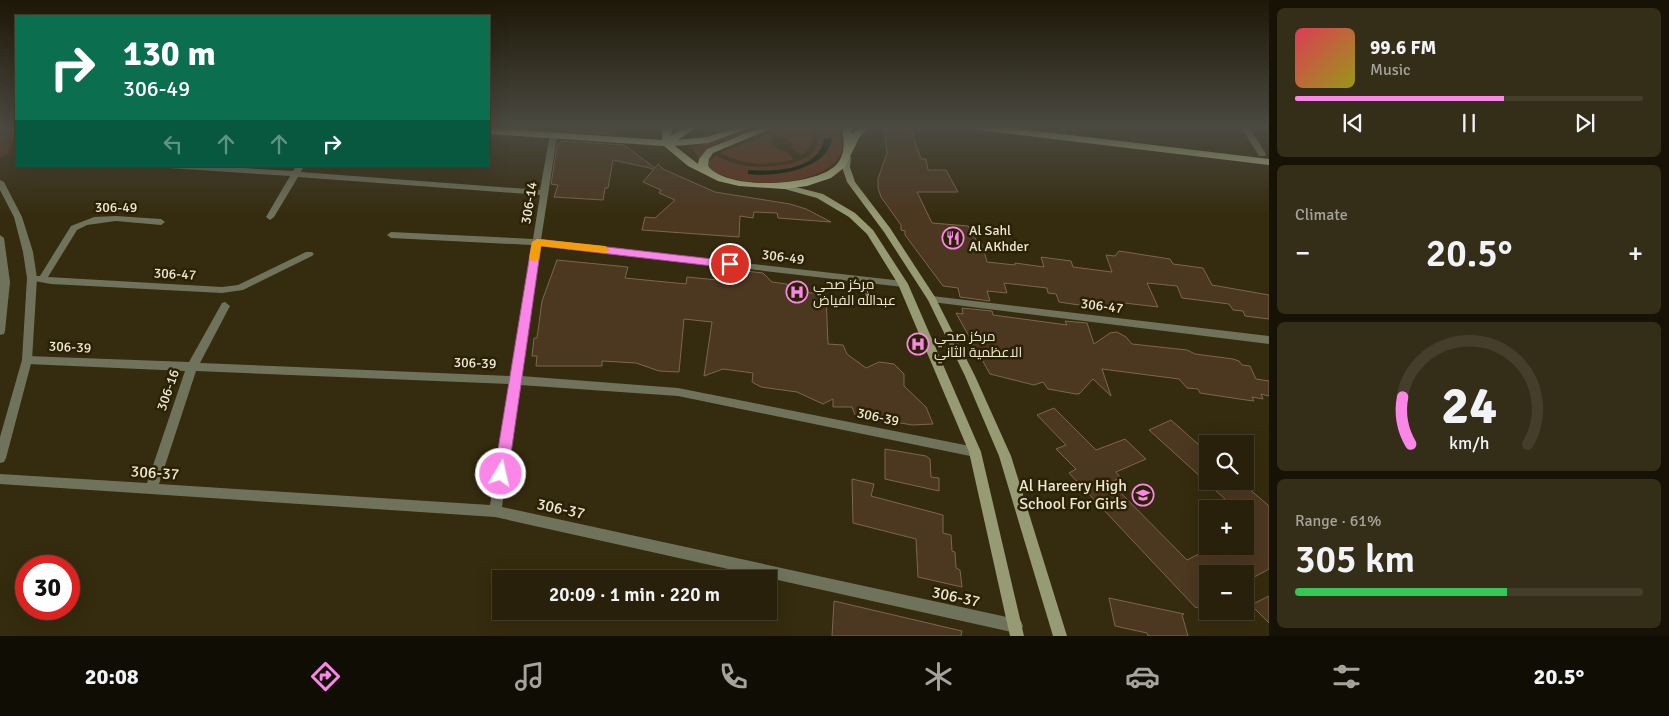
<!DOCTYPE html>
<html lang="en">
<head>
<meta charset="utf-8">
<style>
	:root { --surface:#28200a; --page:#342d18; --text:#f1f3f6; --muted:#a5a39c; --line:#443e2b; --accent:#fa87e7 }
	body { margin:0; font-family:Signika,Cairo,sans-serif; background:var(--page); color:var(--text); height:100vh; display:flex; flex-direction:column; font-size:19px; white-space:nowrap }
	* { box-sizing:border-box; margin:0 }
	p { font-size:16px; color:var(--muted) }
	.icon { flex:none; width:28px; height:28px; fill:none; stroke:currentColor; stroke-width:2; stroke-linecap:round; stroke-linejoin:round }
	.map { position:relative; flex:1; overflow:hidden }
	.sheet { display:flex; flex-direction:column; gap:8px; padding:8px; background:#161206; width:400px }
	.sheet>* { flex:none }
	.banner { position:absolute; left:15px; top:15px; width:475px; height:152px; border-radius:0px; box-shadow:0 5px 20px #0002,0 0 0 1px var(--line); background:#0b6e4f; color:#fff; overflow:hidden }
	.controls { position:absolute; left:1199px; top:435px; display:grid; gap:10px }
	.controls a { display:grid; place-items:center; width:55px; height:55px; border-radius:0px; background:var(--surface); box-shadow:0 5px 20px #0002,0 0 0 1px var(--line); font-size:25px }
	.speed { position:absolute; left:15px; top:555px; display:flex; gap:10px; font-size:25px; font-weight:700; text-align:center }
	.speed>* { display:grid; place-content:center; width:65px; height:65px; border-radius:50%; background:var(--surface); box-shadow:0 5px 20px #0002,0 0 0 1px var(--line); line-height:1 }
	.speed .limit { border:8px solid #d22; background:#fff; color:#111 }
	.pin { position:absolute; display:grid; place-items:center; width:42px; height:42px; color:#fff; margin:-21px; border:2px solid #fff; border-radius:50%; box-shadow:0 1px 5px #0007 }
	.me { position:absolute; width:55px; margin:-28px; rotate:9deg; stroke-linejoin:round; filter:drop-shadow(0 0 4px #0008) }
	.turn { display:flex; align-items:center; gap:18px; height:105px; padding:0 25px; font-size:22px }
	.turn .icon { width:65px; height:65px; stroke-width:2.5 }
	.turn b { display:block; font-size:35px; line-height:42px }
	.lanes { display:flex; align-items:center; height:48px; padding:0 25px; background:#0003; justify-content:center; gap:25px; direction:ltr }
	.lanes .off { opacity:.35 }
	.big { font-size:38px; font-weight:600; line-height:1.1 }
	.sheet .card { flex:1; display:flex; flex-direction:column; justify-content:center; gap:8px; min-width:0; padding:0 18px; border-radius:8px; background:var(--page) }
	.sheet .dial { align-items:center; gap:0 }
	.dial svg { height:130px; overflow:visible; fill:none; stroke:var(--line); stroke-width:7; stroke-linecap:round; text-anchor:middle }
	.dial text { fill:var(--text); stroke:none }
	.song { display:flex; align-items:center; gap:15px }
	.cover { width:60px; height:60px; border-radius:8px; background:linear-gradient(135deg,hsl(350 70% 55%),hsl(60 70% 35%)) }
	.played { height:5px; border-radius:2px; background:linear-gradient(90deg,var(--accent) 60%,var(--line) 60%) }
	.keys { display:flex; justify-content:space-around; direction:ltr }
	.heat { display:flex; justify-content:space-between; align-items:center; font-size:28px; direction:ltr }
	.charge { height:8px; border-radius:4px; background:linear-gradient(90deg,#34c759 61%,var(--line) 0) }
	.trip { position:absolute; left:492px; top:570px; width:285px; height:50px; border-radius:0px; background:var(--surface); box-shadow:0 5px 20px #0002,0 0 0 1px var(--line); font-weight:600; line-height:50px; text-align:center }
	.menu { display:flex; height:80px; justify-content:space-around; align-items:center; background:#100d04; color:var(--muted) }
	.menu .icon { width:35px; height:35px }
	.menu .on { color:var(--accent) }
	.menu b { font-size:22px; color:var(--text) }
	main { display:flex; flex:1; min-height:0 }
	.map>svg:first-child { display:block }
	.green { fill:#63331e }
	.water { fill:#021800 }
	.building { fill:#4c3720; stroke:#7d664e }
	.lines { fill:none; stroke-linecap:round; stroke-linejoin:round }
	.minor { fill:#70735b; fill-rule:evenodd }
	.tertiary { fill:#70735b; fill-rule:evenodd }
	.secondary { fill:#969b74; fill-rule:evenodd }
	.primary { fill:#b4ba88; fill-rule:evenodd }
	.route { fill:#fa87e7; stroke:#a25896 }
	.slow { fill:#f59e0b }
	.labels { text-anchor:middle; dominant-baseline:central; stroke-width:5; stroke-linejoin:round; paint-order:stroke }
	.street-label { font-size:14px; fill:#ece6d5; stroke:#2b2104 }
	.poi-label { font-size:14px; fill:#ece6d5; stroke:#2b2104; text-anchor:start }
	.near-street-label { font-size:16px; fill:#ece6d5; stroke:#2b2104 }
	.near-poi-label { font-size:16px; fill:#ece6d5; stroke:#2b2104; text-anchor:end }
</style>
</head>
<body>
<main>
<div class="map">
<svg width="1269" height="636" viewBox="0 0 1269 636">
	<rect width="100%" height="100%" fill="#352b0e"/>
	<!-- green -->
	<g class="green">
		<polygon points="0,127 16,127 16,131 8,153 0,158"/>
		<path d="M762,127C746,136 703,142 700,160L691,147Z"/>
		<path d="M786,127H810C816,139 812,147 802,155L791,147L795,145L784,137L781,138L777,135L770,138L773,141L770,143L780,151L784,150L794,159C769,167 743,165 720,153Z"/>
		<path d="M815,127H837C862,170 795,184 765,183C746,183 726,178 709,169L707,164L716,155C726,161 737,165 749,166C772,169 832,164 815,127Z"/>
	</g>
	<!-- water -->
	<path class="water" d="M824,138L832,139C826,171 774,177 748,174V170C773,172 820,171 824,138Z"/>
	<!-- building -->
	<g class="building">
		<polygon points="566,127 600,127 609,134 564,131"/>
		<polygon points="891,127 910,127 921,159 926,159 928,170 946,170 958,192 917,192 932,223 968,226 978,243 982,243 987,262 1015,265 1015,263 1044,267 1041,257 1071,261 1073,267 1112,272 1106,255 1115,256 1119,251 1170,259 1173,264 1203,268 1212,285 1269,295 1269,319 1245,316 1243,311 1233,310 1229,304 1182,298 1177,286 1147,283 1158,307 1116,302 1119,311 1059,302 1056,294 1048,293 1047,288 1004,283 1007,293 987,291 990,301 960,297 958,288 943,286 905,235 905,231 901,230 901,225 881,197 878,188 878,179 887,153 884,130"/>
		<polygon points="561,141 624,145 655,168 658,164 663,169 715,192 790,204 806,209 831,222 778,218 777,213 754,212 753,218 740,216 739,237 642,230 645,217 655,218 675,200 659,193 661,190 643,182 654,169 613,160 608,188 605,188 603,200 554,197 558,185 551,184 557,146"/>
		<polygon points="557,260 628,267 625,278 686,284 687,277 728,281 728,269 763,273 772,282 787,284 788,291 826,294 828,344 843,345 847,354 866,368 879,362 894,364 904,374 904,386 926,407 933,424 912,425 855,415 852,407 833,407 833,399 823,404 797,392 761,387 752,382 753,373 723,369 704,376 712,322 684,319 679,372 659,371 636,363 602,361 602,366 536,366 537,356 532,356 534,338 537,338 542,301"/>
		<polygon points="962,308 992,311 993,315 1067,325 1065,321 1087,323 1094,344 1110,333 1117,332 1126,337 1132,344 1187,350 1195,354 1233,359 1239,361 1242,365 1250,366 1256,379 1269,381 1269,396 1261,394 1263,399 1252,397 1254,401 1239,399 1200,393 1198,389 1187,388 1179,379 1102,369 1111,396 1093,379 1079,394 1076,394 1048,389 1043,382 1034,385 990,374 956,313 963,314"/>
		<polygon points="1054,408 1096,450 1125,439 1146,459 1116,472 1121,478 1110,482 1187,560 1215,546 1245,546 1245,531 1255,526 1245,517 1245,509 1236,509 1149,430 1171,420 1208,453 1208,481 1240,481 1269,506 1269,569 1245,582 1245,574 1208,574 1208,601 1196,608 1069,473 1076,469 1056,449 1066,445 1037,415"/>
		<polygon points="885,449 926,456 930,459 931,477 939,478 939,491 885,479"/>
		<polygon points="852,479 874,484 871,496 943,515 943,533 951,535 952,551 955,552 956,568 960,570 962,587 918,577 916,539 853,523"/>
		<polygon points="1269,596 1269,623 1251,605"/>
		<polygon points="1109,598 1184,614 1182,615 1188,636 1148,636 1147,633 1115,626"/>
		<polygon points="834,601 962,631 961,636 832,636"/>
	</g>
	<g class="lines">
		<!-- minor -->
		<g class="minor">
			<polygon points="1241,127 1249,127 1266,154 1265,156 1259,156"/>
			<path d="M550,134H556L557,136L541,240L903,281L908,284L903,287L541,245L521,376L678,388L975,447L979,448L981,452L979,456L975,457L678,396L520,385L502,507L1016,619L1021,621L1023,626L1021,631L1016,633L495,517L0,484V474L147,483L185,371L27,364L23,363L22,360L23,357L27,356L189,362L222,303L225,302L230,306L200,363L511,376L532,245L391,238L387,235L391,232L533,239L540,195L298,177L274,217L270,220L266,217L290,176L168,168L164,166H210L293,171L296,166H304L301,172L540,190ZM196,371L509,384L490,505L159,484Z"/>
			<polygon points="116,216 161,219 165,222 161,225 116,221 87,225 77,230 48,277 222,287 238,285 306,252 312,252 314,254 312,256 243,290 222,293 51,284 29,280 27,278 29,276 40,276 71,226 94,217"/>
			<polygon points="932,296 1269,336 1269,344 932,302 927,299"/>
		</g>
		<!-- tertiary -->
		<g class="tertiary">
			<polygon points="0,180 4,182 22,217 33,252 37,278 32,360 6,458 4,462 0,463 0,437 22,360 27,278 23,252 14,217 0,190"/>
			<polygon points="0,235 4,238 10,282 5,331 4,334 0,335"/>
		</g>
		<!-- secondary -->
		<g class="secondary">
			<polygon points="844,155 847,155 851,157 850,167 855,182 890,228 935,297 975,376 1011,456 1067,636 1053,636 999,456 965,376 928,300 884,232 847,182 842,167"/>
			<polygon points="781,184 784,184 823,194 855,213 873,230 908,284 981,452 1024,636 1010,636 969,452 898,284 867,234 849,217 817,198 781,188"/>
		</g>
		<!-- primary -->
		<g class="primary">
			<path d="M663,127H673L671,136L685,127H697L678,140L707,137L738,127H753L708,143L675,146L698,164L699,159L707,149L761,127H775L713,153L709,159L708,166C727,191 817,187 837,164C846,153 844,140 842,127H852V134L859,127H869L859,138L845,167L831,178L807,186L784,189L739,186L718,181L688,166L664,146L489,134V128L662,140Z"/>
			<polygon points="974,127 1004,127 1269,159 1269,165 979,130"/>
		</g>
	</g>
	<!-- sky -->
	<linearGradient id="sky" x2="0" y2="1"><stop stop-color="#1d1808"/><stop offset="0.59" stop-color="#4b4a41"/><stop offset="1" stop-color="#4b4a41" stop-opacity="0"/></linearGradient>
	<rect width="1269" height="216" fill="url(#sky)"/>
	<!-- route -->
	<polygon class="route" points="537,239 730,261 735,264 730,268 541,246 508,474 506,478 501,480 496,478 494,474 532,242"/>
	<!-- slow -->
	<polygon class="slow" points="537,239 605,246 610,250 605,253 541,246 539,259 534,262 529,259 532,242"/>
	<!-- icons -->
	<defs>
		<g id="restaurant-ring" transform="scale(1.125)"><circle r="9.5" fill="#2b2104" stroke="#fa87e7" stroke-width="1.5"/><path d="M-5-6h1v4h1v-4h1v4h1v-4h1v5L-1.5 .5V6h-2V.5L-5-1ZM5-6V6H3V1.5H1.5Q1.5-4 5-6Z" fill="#fa87e7"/></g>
		<g id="hospital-ring" transform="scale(1.125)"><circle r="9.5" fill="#2b2104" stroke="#fa87e7" stroke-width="1.5"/><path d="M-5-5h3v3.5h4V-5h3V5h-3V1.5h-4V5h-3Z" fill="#fa87e7"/></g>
		<g id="school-ring" transform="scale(1.125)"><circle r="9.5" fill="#2b2104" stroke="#fa87e7" stroke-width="1.5"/><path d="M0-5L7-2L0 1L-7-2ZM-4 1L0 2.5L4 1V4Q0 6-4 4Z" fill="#fa87e7"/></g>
	</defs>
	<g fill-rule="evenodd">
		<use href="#restaurant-ring" x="953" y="238"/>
		<use href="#hospital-ring" x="797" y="292"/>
		<use href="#hospital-ring" x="918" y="344"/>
		<use href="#school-ring" x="1143" y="495"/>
	</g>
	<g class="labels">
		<!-- street labels -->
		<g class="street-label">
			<text transform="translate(529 203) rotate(-81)">306-14</text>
			<text x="116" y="207">306-49</text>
			<text transform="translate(783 257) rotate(7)">306-49</text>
			<text transform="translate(175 274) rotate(3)">306-47</text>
			<text transform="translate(1102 306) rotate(7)">306-47</text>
			<text transform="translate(70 347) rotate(3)">306-39</text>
			<text transform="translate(475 363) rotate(2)">306-39</text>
			<text transform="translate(168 390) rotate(-71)">306-16</text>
			<text transform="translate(878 417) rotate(12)">306-39</text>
		</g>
		<!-- poi labels -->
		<g class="poi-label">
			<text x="969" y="230">Al Sahl<tspan x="969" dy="16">Al AKhder</tspan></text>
			<text x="813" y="284">مركز صحي<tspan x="813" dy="16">عبدالله الفياض</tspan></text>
			<text x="934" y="336">مركز صحي<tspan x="934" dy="16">الاعظمية الثاني</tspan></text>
		</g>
		<!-- near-street labels -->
		<g class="near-street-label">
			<text transform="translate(155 473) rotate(4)">306-37</text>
			<text transform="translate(561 509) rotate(12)">306-37</text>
			<text transform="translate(956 597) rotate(12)">306-37</text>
		</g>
		<!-- near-poi labels -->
		<g class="near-poi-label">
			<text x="1127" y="486">Al Hareery High<tspan x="1127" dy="18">School For Girls</tspan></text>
		</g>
	</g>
</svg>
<div class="controls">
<a><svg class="icon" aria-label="search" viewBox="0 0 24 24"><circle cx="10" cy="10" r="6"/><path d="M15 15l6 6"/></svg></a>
<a>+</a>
<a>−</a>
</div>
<div class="speed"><div class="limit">30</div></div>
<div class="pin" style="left:730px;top:264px;background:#d93025"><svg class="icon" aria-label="arrive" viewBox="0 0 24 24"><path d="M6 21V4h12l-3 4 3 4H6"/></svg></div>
<svg class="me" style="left:501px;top:474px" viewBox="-20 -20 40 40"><circle r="17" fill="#fa87e7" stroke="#fff" stroke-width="3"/><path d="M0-11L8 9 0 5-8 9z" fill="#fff"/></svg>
<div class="trip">20:09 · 1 min · 220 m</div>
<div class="banner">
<div class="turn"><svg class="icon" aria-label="right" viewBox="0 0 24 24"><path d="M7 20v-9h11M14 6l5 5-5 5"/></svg><div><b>130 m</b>306-49</div></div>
<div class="lanes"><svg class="icon off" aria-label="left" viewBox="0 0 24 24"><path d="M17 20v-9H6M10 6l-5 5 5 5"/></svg><svg class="icon off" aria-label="ahead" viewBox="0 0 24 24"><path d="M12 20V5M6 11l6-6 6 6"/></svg><svg class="icon off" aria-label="ahead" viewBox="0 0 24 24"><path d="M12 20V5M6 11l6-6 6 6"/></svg><svg class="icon" aria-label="right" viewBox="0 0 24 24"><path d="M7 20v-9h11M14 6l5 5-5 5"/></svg></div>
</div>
</div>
<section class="sheet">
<div class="card">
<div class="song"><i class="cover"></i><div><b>99.6 FM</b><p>Music</p></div></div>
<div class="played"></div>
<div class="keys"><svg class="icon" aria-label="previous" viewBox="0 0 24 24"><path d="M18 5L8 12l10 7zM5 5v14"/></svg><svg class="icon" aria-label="pause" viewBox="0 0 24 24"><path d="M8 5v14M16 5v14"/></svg><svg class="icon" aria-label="next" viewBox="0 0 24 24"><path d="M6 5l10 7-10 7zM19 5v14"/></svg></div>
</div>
<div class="card"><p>Climate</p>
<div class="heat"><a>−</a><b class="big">20.5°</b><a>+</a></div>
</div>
<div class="card dial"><svg viewBox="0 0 100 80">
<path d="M14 69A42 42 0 1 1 86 69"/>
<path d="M14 69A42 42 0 0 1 9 40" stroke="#fa87e7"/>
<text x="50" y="56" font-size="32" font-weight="700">24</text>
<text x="50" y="72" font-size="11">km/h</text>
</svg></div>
<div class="card"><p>Range · 61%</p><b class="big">305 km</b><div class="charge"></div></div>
</section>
</main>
<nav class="menu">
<b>20:08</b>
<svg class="icon on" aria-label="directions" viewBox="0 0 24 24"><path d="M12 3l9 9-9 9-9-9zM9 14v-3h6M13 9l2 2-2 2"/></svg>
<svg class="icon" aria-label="music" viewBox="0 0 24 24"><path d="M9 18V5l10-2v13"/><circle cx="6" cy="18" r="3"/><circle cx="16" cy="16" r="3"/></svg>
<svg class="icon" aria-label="phone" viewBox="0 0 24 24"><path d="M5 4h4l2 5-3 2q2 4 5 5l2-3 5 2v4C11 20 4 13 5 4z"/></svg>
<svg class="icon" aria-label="climate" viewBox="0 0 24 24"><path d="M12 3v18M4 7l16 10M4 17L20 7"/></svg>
<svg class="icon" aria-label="car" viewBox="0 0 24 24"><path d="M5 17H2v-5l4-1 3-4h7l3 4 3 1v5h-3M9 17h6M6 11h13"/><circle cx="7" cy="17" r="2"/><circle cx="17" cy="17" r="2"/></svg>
<svg class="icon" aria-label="filters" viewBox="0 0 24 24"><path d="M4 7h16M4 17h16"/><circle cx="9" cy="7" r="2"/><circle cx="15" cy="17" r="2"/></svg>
<b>20.5°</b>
</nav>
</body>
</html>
